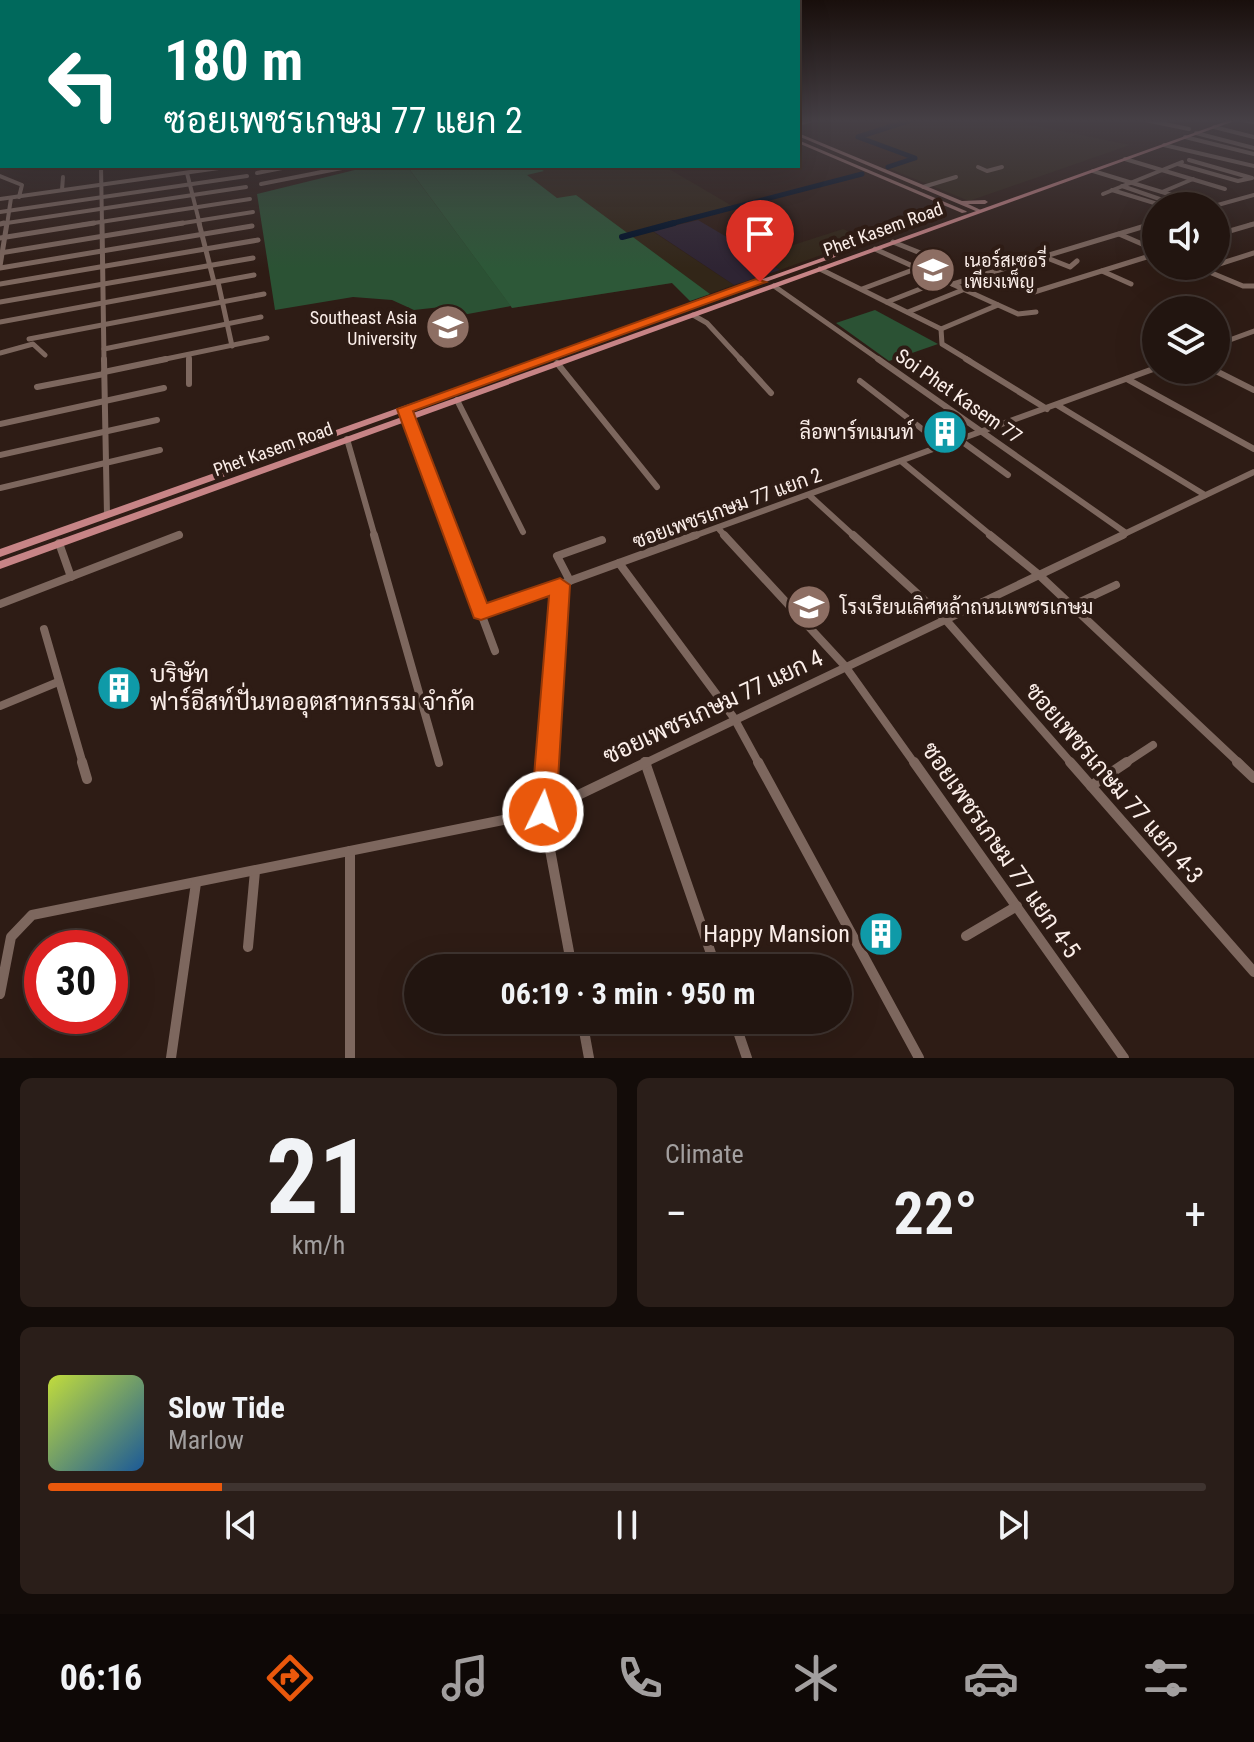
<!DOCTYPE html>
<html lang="en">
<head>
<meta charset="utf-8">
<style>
	:root { --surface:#221510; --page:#2a1e19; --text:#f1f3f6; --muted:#a29f9f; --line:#3f3430; --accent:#ea580c }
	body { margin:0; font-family:"Roboto Condensed",Sarabun,sans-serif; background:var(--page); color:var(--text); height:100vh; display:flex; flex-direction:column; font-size:30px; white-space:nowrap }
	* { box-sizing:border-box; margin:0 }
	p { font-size:26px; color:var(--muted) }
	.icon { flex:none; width:44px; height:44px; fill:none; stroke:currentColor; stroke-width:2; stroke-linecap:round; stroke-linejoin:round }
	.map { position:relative; height:1058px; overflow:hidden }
	.sheet { display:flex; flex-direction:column; gap:20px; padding:20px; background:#130c09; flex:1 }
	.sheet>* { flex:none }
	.top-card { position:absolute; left:0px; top:0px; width:800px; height:168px; box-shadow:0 8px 32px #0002,0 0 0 2px var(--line); background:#00695c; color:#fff; overflow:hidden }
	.controls { position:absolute; left:1142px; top:192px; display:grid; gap:16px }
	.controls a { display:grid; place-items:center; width:88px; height:88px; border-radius:50%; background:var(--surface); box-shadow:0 8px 32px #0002,0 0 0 2px var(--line); font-size:40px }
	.speed { position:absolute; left:24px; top:930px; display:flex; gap:16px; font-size:40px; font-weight:700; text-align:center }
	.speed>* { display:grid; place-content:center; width:104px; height:104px; border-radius:50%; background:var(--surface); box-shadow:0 8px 32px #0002,0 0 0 2px var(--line); line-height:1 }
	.speed .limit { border:12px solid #d22; background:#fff; color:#111 }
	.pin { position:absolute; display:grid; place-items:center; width:68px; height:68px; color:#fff; margin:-82px -34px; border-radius:50% 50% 50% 0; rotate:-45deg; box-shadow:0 0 8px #0007 }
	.pin .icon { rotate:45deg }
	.me { position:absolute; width:88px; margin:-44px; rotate:4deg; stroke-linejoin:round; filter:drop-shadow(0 0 6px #0008) }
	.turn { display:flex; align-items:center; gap:28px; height:168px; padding:0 32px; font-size:36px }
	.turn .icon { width:104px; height:104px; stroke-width:2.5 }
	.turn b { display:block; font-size:56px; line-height:68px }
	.big { font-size:60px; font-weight:700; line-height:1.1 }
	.sheet .card { flex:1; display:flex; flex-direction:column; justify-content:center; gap:12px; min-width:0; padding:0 28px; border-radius:12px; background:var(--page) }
	.sheet .dial { align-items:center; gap:0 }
	.dial b { font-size:104px; line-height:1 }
	.song { display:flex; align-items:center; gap:24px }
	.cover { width:96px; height:96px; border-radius:12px; background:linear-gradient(135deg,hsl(70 70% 55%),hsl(210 70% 35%)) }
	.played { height:8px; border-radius:4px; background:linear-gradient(90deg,var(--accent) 15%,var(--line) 15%) }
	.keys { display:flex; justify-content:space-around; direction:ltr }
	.heat { display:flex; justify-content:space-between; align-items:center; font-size:44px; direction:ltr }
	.sheet .tiles { flex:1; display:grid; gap:20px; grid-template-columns:1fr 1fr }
	.card:last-child { grid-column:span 2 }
	.trip { position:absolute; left:404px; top:954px; width:448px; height:80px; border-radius:40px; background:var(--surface); box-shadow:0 8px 32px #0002,0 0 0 2px var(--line); font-weight:700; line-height:80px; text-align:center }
	.tabs { display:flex; height:128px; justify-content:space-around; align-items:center; background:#0e0806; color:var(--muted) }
	.tabs .icon { width:56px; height:56px }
	.tabs .current { color:var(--accent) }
	.tabs b { font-size:36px; color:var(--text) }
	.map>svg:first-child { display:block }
	.commercial { fill:#322618 }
	.medical { fill:#2e2433 }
	.green { fill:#2b5234 }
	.forest { fill:#2d5838 }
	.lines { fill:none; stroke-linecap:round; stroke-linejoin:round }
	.canal-far1 { stroke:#00122a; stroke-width:5 }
	.canal { stroke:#00122a; stroke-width:6 }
	.minor-far4 { stroke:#7d675e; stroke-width:4 }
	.minor-far3 { stroke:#7d675e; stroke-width:5 }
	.minor-far2 { stroke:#7d675e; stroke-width:6 }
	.minor-far1 { stroke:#7d675e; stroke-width:8 }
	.minor { stroke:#7d675e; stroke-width:10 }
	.secondary { fill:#a27672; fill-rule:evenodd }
	.primary { fill:#c78486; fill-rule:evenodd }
	.route { fill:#ea580c; stroke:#983908; stroke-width:2 }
	.labels { text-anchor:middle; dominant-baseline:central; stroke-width:8; stroke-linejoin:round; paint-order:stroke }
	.far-street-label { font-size:18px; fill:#fbeee9; stroke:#2e1c15 }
	.far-poi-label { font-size:18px; fill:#fbeee9; stroke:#2e1c15; text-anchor:start }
	.street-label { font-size:20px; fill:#fbeee9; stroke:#2e1c15 }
	.poi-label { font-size:20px; fill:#fbeee9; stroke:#2e1c15; text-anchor:end }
	.near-poi-label { font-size:24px; fill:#fbeee9; stroke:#2e1c15; text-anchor:start }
	.near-street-label { font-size:24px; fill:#fbeee9; stroke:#2e1c15 }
</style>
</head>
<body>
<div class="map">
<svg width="1254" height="1058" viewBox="0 0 1254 1058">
	<rect width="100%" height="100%" fill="#2e1c15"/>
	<!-- commercial -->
	<g class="commercial">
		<polygon points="910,120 1008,120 1130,145 969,201 888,168 917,160 859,138"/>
		<polygon points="407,166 664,166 734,207 649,229 734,285 690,301 672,283 512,308"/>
		<polygon points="843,229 865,239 780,270 759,256"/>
	</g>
	<!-- medical -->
	<polygon class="medical" points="698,220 759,256 780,270 734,285 653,231"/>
	<!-- green -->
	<g class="green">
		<polygon points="371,166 407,166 511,306 446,318 441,307 414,310 392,300 353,297 275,310 257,194"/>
		<polygon points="875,310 938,344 889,361 836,323"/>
	</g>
	<!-- forest -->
	<polygon class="forest" points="407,166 535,166 544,171 527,175 557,198 576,195 710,294 690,301 672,283 512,308"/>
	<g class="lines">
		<!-- canal-far1 -->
		<g class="canal-far1">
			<polyline points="888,167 915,158 858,137 911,120"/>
			<polyline points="666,225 862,174"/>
		</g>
		<!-- canal -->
		<polyline class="canal" points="622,237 674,223"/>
		<!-- minor-far4 -->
		<g class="minor-far4">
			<polyline points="1145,120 1189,129"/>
			<polyline points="1243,120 1254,122"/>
			<polyline points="798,124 812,120"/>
			<polyline points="1214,127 1254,137"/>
			<polyline points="1196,133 1254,148"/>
			<polyline points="1185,137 1254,154"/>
			<polyline points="1164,145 1254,166"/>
			<polyline points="1125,159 1225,189"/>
			<polyline points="1178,164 1238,181 1252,178 1189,160"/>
			<polyline points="101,166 102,225"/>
			<polyline points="978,167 987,171 1002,167"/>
			<polyline points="1093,171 1185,199"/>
			<polyline points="187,173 200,225"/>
			<polyline points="257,173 292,166"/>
			<polyline points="0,176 22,185 19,197"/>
			<polyline points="261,184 352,166"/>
			<polyline points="1122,186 1174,204 1169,206"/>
			<polyline points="923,187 956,177"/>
			<polyline points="62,190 63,177"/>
			<polyline points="1112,190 1164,206"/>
			<polyline points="1162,192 1193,179"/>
			<polyline points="1103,194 1182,162"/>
			<polyline points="0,199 233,166"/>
			<polyline points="1214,206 1254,195"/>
			<polyline points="0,212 247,176"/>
			<polyline points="0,224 246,187"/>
			<polyline points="7,225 11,198"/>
			<polyline points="81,225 250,199"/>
			<polyline points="171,225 253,212"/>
			<polyline points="1148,225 1156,223"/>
			<polyline points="1249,225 1254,224"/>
		</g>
		<!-- minor-far3 -->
		<g class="minor-far3">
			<polyline points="102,223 104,361"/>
			<polyline points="199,223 214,282"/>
			<polyline points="0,224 4,223"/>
			<polyline points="1119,234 1156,250"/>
			<polyline points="1216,235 1254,224"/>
			<polyline points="0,238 94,223"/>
			<polyline points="893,242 928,256"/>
			<polyline points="875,249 1018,314 1036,312"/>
			<polyline points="0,253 183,223"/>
			<polyline points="1042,256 1070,267 1077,261"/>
			<polyline points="1216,265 1254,253"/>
			<polyline points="0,266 7,223"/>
			<polyline points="1195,266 1243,286 1254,286"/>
			<polyline points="0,268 252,226"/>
			<polyline points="820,269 941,329"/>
			<polyline points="1102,271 1131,284"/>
			<polyline points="989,272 1031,293 1156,254"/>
			<polyline points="218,282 232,346"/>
			<polyline points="0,284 258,240"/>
			<polyline points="953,284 1155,223"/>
			<polyline points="774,286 881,361"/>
			<polyline points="862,289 918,268"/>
			<polyline points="0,302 253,258"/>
			<polyline points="887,302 943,280"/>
			<polyline points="908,312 965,289"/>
			<polyline points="693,315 707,323 742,361"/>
			<polyline points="0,322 254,275"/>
			<polyline points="941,329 942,344 970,361"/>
			<polyline points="941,329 998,305"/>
			<polyline points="29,339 264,294"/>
			<polyline points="1216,345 1254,331"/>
			<polyline points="104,349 261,317"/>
			<polyline points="0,353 33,344 45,355"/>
			<polyline points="189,355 189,361"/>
			<polyline points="156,361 267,338"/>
		</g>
		<!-- minor-far2 -->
		<g class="minor-far2">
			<polyline points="104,359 107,515"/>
			<polyline points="189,359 189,384"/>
			<polyline points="740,359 771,393"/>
			<polyline points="878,359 1126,533"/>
			<polyline points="966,359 1047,409"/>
			<polyline points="557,363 657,487"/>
			<polyline points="1214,370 1254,390"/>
			<polyline points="104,372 166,359"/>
			<polyline points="1127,379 1254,449"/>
			<polyline points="860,381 944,446"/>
			<polyline points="37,387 104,374"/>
			<polyline points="457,400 523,532"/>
			<polyline points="1057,405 1205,495"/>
			<polyline points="409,417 453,537"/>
			<polyline points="0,424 164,388"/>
			<polyline points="347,439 375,537"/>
			<polyline points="960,440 1008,475"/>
			<polyline points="0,455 157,420"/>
			<polyline points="902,462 993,537"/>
			<polyline points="0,488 160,450"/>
			<polyline points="809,495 855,537"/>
			<polyline points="718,528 726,537"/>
			<polyline points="174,537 179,535"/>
			<polyline points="691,537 1156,368"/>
			<polyline points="1118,537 1254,472"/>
		</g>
		<!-- minor-far1 -->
		<g class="minor-far1">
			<polyline points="374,535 439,763"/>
			<polyline points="452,535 495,651"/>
			<polyline points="724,535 845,666 915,764"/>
			<polyline points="853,535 945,619 1072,764"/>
			<polyline points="990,535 1038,574 1240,764"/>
			<polyline points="59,543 71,577"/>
			<polyline points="619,563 734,718 759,764"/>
			<polyline points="570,581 557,556 602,540"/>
			<polyline points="0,604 179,535"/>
			<polyline points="1069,607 1116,585"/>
			<polyline points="481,613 696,535"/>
			<polyline points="44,629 83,764"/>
			<polyline points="0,706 58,682"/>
			<polyline points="645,761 646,764"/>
			<polyline points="547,764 560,585"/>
			<polyline points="643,764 1123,535"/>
			<polyline points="1124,764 1153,745"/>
		</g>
		<!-- minor -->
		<g class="minor">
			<polyline points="82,762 87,779"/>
			<polyline points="547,762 543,812 572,968"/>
			<polyline points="645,762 716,968"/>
			<polyline points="758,762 919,1058"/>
			<polyline points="914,762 1124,1058"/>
			<polyline points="1070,762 1254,972"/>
			<polyline points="1237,762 1254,778"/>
			<polyline points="1091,786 1127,762"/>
			<polyline points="350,851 350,1058"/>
			<polyline points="966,936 1017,906"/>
			<polyline points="248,947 255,871"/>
			<polyline points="0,994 11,937 32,915 543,812 647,762"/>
			<polyline points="582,1020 589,1058"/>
			<polyline points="734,1020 747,1058"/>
			<polyline points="171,1058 196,883"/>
		</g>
		<!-- secondary -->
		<g class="secondary">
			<polygon points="798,133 962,201 985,200 988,202 985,204 968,204 983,211 978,212 798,136"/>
			<polygon points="798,140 966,211 967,212 962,213 798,143"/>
		</g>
		<!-- primary -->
		<g class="primary">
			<polygon points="1230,120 1237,120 0,569 0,561"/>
			<polygon points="836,253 838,254 838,256 0,557 0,549"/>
		</g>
	</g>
	<!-- sky -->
	<linearGradient id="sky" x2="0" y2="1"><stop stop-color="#190f0c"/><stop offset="0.45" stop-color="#464046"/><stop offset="1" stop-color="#464046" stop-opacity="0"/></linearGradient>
	<rect width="1254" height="268" fill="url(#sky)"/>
	<!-- route -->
	<polygon class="route" points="756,279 766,282 413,411 487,603 560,578 570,585 556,812 552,820 543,823 534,820 531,812 549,596 481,620 474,618 397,409"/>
	<!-- icons -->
	<defs>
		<g id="school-disc" transform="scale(2.3)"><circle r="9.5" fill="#8d6e63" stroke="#2e1c15"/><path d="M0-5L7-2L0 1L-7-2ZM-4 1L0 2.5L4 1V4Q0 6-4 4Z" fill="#fff"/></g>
		<g id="university-disc" transform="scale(2.3)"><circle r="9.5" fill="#8d6e63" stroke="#2e1c15"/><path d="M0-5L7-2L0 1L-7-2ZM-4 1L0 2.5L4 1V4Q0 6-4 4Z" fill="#fff"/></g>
		<g id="building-disc" transform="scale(2.3)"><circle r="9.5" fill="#0f9aa8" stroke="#2e1c15"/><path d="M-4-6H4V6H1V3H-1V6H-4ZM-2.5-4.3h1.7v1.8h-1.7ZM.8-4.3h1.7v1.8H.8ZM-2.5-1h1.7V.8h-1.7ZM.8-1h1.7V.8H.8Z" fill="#fff"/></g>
	</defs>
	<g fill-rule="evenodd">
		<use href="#school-disc" x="933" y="270"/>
		<use href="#university-disc" x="448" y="327"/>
		<use href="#building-disc" x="945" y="432"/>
		<use href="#school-disc" x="809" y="607"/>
		<use href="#building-disc" x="119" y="688"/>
		<use href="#building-disc" x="881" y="934"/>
	</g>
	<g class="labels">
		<!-- far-street labels -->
		<g class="far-street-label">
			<text transform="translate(883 229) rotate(-20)">Phet Kasem Road</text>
			<text transform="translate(273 449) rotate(-20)">Phet Kasem Road</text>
		</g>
		<!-- far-poi labels -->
		<g class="far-poi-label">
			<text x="964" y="260">เนอร์สเซอรี่<tspan x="964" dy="21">เพียงเพ็ญ</tspan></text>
			<text x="417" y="317" text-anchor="end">Southeast Asia<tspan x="417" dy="21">University</tspan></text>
		</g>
		<!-- street labels -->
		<g class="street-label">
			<text transform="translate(959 396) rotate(35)">Soi Phet Kasem 77</text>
			<text transform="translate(727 508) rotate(-20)">ซอยเพชรเกษม 77 แยก 2</text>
		</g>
		<!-- poi labels -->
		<g class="poi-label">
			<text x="914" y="432">ลีอพาร์ทเมนท์</text>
			<text x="840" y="607" text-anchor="start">โรงเรียนเลิศหล้าถนนเพชรเกษม</text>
		</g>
		<!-- near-poi labels -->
		<g class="near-poi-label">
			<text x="150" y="674">บริษัท<tspan x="150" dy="28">ฟาร์อีสท์ปั่นทออุตสาหกรรม จำกัด</tspan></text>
			<text x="850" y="934" text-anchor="end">Happy Mansion</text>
		</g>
		<!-- near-street labels -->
		<g class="near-street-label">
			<text transform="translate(713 707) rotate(-25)">ซอยเพชรเกษม 77 แยก 4</text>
			<text transform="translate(1114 783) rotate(49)">ซอยเพชรเกษม 77 แยก 4-3</text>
			<text transform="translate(1001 850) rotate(55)">ซอยเพชรเกษม 77 แยก 4-5</text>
		</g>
	</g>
</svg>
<div class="controls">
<a><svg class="icon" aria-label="sound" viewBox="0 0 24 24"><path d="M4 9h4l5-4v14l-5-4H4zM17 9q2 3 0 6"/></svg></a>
<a><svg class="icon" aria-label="layers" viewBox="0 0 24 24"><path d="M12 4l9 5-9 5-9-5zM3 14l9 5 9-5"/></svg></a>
</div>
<div class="speed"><div class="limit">30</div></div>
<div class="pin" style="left:760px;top:282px;background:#d93025"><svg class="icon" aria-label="arrive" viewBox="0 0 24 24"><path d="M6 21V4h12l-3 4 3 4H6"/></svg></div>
<svg class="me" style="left:543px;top:812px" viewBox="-20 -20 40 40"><circle r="17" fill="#ea580c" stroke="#fff" stroke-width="3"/><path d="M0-11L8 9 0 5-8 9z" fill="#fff"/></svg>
<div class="trip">06:19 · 3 min · 950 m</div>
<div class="top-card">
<div class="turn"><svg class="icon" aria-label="left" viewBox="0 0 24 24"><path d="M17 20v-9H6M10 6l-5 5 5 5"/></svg><div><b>180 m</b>ซอยเพชรเกษม 77 แยก 2</div></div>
</div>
</div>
<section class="sheet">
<div class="tiles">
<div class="card dial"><b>21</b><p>km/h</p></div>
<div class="card"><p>Climate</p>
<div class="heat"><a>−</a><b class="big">22°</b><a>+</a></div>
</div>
<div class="card">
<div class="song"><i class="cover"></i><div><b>Slow Tide</b><p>Marlow</p></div></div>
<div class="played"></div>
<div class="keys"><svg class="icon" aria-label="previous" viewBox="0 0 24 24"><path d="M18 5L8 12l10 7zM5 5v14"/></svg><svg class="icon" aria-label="pause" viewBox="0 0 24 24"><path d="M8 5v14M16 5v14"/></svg><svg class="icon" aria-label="next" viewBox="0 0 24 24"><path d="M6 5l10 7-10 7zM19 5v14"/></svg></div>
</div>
</div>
</section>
<nav class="tabs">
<b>06:16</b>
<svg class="icon current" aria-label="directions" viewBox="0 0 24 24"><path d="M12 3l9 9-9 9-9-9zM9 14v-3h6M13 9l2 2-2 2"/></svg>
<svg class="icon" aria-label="music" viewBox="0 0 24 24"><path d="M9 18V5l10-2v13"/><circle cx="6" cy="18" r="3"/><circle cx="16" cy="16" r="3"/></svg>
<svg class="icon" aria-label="phone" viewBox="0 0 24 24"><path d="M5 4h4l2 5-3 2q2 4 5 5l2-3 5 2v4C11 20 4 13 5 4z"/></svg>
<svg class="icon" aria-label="climate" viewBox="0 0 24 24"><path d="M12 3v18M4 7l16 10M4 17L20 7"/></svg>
<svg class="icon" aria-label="car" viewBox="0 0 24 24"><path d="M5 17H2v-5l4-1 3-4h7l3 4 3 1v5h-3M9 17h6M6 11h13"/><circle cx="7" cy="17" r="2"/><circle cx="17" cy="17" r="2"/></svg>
<svg class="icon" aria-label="filters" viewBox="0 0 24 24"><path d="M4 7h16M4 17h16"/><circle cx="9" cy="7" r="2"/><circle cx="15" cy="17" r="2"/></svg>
</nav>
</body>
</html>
